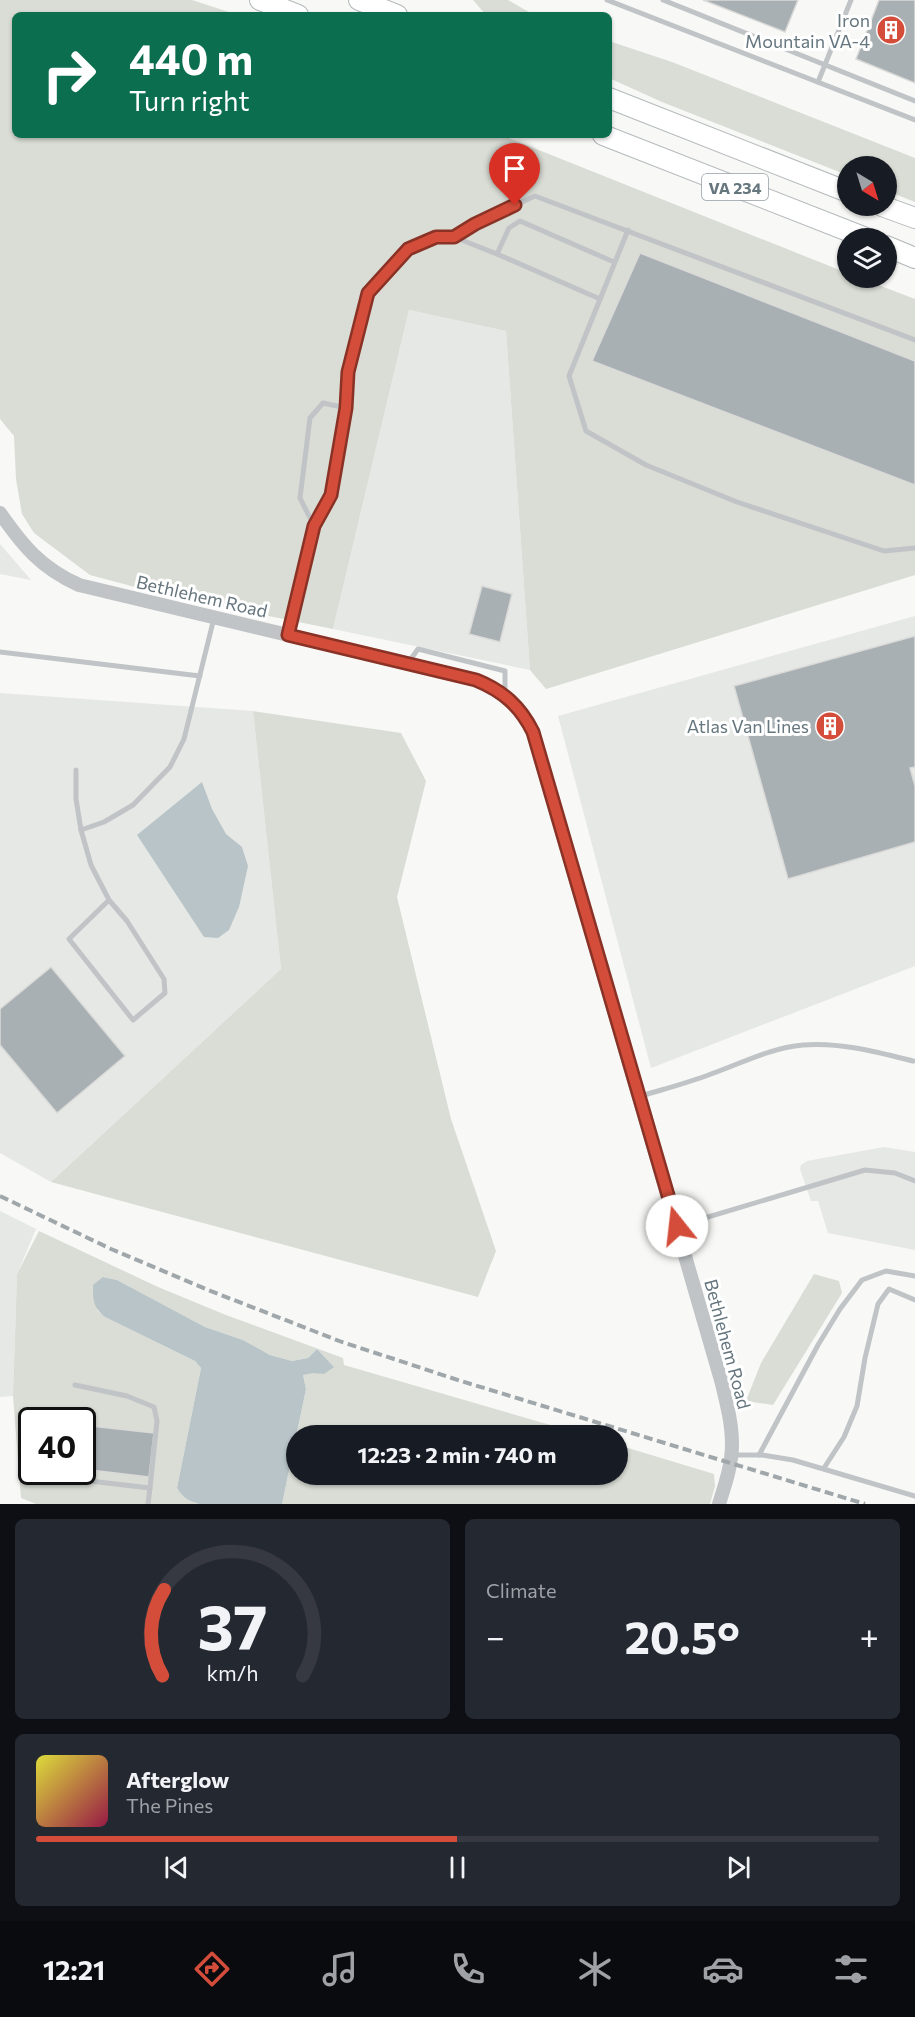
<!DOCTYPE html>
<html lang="en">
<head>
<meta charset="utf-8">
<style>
	:root { --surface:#171b24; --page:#242831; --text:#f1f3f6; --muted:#9ea1a6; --line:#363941; --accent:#d44d3a }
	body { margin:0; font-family:Commissioner,sans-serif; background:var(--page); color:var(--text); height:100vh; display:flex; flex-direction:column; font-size:22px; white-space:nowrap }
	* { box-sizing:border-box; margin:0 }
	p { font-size:20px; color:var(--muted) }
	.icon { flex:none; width:33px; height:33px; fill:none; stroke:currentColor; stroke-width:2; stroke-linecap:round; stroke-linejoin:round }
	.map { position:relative; height:1504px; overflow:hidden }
	.panel { display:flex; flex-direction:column; gap:15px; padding:15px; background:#0d0f14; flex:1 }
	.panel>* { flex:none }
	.guide { position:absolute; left:12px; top:12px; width:600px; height:126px; border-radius:9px; box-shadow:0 2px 4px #0004; background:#0b6e4f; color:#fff; overflow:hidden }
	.needle { width:39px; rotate:142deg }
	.fabs { position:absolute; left:837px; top:156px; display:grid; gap:12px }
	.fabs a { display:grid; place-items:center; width:60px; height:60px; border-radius:50%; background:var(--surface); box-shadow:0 2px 4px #0004; font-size:30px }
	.speed { position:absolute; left:18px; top:1407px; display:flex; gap:12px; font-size:30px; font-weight:700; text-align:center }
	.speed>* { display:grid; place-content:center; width:78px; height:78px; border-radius:50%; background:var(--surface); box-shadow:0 2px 4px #0004; line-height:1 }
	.speed .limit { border:3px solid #111; border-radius:9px; background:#fff; color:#111 }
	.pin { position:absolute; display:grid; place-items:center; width:51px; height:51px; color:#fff; margin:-62px -26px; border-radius:50% 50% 50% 0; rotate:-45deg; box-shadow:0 0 6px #0007 }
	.pin .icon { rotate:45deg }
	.me { position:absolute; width:66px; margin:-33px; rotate:344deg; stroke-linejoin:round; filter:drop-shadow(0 0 4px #0008) }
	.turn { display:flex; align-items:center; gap:21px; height:126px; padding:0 18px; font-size:27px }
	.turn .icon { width:78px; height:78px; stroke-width:2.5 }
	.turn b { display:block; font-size:42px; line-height:51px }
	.big { font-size:45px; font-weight:700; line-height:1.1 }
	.panel .card { flex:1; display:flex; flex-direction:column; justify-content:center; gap:9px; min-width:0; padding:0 21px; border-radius:9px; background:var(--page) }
	.panel .dial { align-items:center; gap:0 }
	.dial svg { height:156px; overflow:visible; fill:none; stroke:var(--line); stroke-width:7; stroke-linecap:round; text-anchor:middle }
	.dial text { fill:var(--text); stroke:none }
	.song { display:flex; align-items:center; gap:18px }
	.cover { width:72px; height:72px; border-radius:9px; background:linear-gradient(135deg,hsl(60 70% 55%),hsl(340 70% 35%)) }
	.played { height:6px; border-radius:3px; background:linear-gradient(90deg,var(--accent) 50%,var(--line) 50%) }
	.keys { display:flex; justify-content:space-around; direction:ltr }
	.heat { display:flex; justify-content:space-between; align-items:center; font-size:33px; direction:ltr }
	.panel .tiles { flex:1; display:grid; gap:15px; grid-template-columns:1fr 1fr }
	.card:last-child { grid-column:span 2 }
	.trip { position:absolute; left:286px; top:1425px; width:342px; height:60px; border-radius:30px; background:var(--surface); box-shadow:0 2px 4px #0004; font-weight:700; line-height:60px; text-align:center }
	.dock { display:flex; height:96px; justify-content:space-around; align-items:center; background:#090b0e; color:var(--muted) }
	.dock .icon { width:42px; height:42px }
	.dock .on { color:var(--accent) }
	.dock b { font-size:27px; color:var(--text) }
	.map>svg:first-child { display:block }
	.built { fill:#e6e8e6 }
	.green { fill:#d9ddd5; fill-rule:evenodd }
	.water { fill:#b8c4c7 }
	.building { fill:#a8b0b4; stroke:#dadad8; stroke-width:1.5 }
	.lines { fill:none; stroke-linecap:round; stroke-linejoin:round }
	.motorway-casing { stroke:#b3b8ba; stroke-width:22 }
	.service { stroke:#c0c4c7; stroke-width:5 }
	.tertiary { stroke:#c0c4c7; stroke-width:14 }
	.motorway { stroke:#fff; stroke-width:20 }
	.rail { stroke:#a0a7ab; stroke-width:4; stroke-dasharray:9 4.5; stroke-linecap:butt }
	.route-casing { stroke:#8a3226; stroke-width:15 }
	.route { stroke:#d44d3a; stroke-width:10 }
	.labels { text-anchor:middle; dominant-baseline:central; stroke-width:6; stroke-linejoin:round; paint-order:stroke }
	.shield { fill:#fff; stroke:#949fa5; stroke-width:1.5 }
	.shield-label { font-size:16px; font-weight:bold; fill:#66767e }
	.poi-label { font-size:18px; fill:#66767e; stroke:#fff; text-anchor:end }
	.street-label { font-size:18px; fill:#66767e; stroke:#fff }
</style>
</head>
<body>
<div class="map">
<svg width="915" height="1504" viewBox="0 0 915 1504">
	<rect width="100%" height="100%" fill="#f8f8f6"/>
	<!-- built -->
	<g class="built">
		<polygon points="409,310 506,331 530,670 333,629"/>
		<polygon points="0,544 31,580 0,574"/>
		<polygon points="915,616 915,966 651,1068 558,716"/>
		<polygon points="0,693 253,711 281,969 51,1182 0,1153"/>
		<polygon points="884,1147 915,1152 915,1250 828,1233 818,1201 811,1201 800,1169 801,1165 807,1161"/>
		<polygon points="0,1211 36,1229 17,1274 13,1396 0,1397"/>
	</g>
	<!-- green -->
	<g class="green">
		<polygon points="0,0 192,0 238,15 15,15 15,135 501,135 847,273 848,278 860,278 915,299 915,575 546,689 530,670 506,331 409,310 333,629 165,595 90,575 34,533 22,514 16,479 14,436 0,419"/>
		<polygon points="473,0 508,0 534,15 486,15"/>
		<polygon points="609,41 672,62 915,158 915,202 887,191 886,166 848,166 847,175 662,102 609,78"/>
		<polygon points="253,711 401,733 426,781 397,897 451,1119 496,1251 478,1297 51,1182 281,969"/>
		<path d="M39,1231L158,1287L226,1315L343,1358L344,1365L585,1435L297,1436V1474H618V1445L714,1474L715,1486L710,1504H282L306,1389L303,1375L313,1372L324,1374L333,1366L317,1349L308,1358L292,1361L270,1355L243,1340L205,1327L117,1280L103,1277L97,1310L105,1317L195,1361L201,1368L177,1488C183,1498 189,1501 199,1504H36L21,1498L13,1396L17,1274ZM32,1420H82V1472H32Z"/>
		<polygon points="814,1274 839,1281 842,1293 773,1405 746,1401 761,1363"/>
	</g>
	<!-- water -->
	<g class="water">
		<polygon points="202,782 212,809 226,834 242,847 248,866 239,907 229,930 218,938 204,937 137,835"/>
		<path d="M103,1277L117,1280L205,1327L243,1340L270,1355L292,1361L308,1358L317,1349L334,1367L324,1374L313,1373L303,1375L306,1389L282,1504H199C189,1501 183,1498 177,1488L201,1368L195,1361L105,1317C93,1307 93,1300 93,1285Z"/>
	</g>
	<!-- building -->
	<g class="building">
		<polygon points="703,0 798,0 785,32"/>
		<polygon points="879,0 915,0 915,83 856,59"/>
		<polygon points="640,253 915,361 915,485 592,361"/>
		<polygon points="482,586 512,594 500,642 469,634"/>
		<polygon points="915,636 915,767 910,768 915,786 915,842 788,879 734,686"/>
		<polygon points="51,967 125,1056 57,1113 0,1045 0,1009"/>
		<polygon points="82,1425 154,1433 149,1477 82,1469"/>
	</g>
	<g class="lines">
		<!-- motorway casing -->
		<g class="motorway-casing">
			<g id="motorway">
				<polyline points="260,0 298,15"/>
				<polyline points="359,0 397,15"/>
				<polyline points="609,98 848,192"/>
				<polyline points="603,135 866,238"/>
				<polyline points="882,206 915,218"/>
				<polyline points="886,246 915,258"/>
			</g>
		</g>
		<!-- service -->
		<g class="service">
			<polyline points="607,0 915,120"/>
			<polyline points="663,0 915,101"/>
			<polyline points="818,82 851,0"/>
			<polyline points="628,230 569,376 586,431 646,465 737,502 884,551 915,548"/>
			<polyline points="454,237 497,254"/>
			<polyline points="600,299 497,254 509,228 520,221 614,262"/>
			<polyline points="314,526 300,498 310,418 323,403 346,408"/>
			<polyline points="289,634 314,526 331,495 346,408 348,372 368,293 408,249 436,237 454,237 475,224 535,196 915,340"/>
			<polyline points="0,652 200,676"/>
			<polyline points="408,663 418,649 505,671 505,693"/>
			<polyline points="76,770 76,799 81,830 91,865 109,900 127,921 164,979 165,993 133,1020 69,939 109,900"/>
			<polyline points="81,830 104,822 133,805 170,767 184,739 214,618"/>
			<path d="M641,1096C664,1089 688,1083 711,1074C742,1063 770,1048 803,1045C840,1042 877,1052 913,1061"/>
			<polyline points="678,1226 865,1170 895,1173 915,1181"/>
			<polyline points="75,1385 127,1396 154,1407 157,1421 150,1488"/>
			<polyline points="733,1455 762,1455 793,1460 915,1496"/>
			<polyline points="759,1455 818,1345 840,1309 862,1280 886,1271 915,1276"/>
			<polyline points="824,1468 844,1437 857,1406 865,1358 878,1304 889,1289 915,1300"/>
			<polyline points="64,1478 150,1488 148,1504"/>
		</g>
		<!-- tertiary -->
		<path class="tertiary" d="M0,513C23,546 41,568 79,585L476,680C503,691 520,706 533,732L721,1380C726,1401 732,1422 732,1444C732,1465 725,1485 719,1504"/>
		<!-- motorway -->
		<use href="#motorway" class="motorway"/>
		<!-- rail -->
		<polyline class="rail" points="0,1196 111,1249 208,1290 342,1342 461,1381 865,1504"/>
	</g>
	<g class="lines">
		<!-- route casing -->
		<g class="route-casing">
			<path id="route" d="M515,205L475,224L454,237H436L408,249L368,293L348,372L346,408L331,495L314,526L288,635L476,680C503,691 520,706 533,732L677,1226"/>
		</g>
		<!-- route -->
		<use href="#route" class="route"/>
	</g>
	<!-- icons -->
	<defs>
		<g id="building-disc" transform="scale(1.5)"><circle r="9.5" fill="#d44d3a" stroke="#fff"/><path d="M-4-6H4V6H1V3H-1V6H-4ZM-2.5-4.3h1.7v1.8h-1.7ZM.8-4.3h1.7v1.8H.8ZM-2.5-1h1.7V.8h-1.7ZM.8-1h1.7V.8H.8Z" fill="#fff"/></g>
	</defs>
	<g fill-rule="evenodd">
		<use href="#building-disc" x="891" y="30"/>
		<use href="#building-disc" x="830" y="726"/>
	</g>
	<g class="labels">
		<!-- shield labels -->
		<rect class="shield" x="702" y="174" width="66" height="26" rx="4.5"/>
		<g class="shield-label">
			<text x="735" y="187">VA 234</text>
		</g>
		<!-- poi labels -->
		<g class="poi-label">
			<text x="870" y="20">Iron<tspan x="870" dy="21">Mountain VA-4</tspan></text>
			<text x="809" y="726">Atlas Van Lines</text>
		</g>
		<!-- street labels -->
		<g class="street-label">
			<text transform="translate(202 596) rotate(13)">Bethlehem Road</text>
			<text transform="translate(728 1344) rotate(75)">Bethlehem Road</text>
		</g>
	</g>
</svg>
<div class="fabs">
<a><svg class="needle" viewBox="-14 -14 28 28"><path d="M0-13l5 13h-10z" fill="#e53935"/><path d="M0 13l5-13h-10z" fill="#9ea1a6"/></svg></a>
<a><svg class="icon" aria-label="layers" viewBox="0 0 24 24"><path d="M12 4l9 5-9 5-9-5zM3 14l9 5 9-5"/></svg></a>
</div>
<div class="speed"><div class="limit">40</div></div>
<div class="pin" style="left:515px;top:205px;background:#d93025"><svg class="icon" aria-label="arrive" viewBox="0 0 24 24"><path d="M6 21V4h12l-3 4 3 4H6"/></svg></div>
<svg class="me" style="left:677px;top:1226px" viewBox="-20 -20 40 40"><circle r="19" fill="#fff"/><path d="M0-13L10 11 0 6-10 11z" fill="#d44d3a"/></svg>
<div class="trip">12:23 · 2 min · 740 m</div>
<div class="guide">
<div class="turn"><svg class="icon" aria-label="right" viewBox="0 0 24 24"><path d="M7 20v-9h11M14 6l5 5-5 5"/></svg><div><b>440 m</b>Turn right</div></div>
</div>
</div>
<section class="panel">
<div class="tiles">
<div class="card dial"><svg viewBox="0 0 100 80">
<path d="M14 69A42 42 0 1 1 86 69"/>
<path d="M14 69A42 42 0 0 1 15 25" stroke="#d44d3a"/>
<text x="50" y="56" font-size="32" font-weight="700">37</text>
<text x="50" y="72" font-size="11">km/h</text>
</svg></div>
<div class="card"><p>Climate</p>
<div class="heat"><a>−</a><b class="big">20.5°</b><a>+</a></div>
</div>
<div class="card">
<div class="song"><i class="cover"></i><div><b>Afterglow</b><p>The Pines</p></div></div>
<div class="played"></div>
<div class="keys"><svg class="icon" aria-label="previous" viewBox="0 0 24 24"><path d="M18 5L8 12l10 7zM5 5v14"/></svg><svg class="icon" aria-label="pause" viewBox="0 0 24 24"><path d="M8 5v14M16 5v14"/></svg><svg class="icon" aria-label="next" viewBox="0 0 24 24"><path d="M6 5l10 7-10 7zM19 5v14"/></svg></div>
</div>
</div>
</section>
<nav class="dock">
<b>12:21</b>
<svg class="icon on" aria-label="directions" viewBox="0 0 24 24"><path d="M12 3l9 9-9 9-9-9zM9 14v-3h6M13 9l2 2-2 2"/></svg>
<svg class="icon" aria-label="music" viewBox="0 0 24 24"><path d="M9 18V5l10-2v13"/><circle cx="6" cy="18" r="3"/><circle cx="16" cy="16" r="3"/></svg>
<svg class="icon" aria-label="phone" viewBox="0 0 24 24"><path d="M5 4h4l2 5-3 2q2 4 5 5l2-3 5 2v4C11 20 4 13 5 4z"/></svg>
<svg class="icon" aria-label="climate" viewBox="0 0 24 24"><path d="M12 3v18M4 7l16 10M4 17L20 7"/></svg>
<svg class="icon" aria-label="car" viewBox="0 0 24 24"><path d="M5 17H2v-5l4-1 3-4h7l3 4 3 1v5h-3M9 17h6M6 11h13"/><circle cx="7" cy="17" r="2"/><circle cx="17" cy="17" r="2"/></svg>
<svg class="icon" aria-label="filters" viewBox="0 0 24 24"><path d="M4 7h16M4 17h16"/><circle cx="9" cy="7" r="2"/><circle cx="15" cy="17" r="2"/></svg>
</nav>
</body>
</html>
